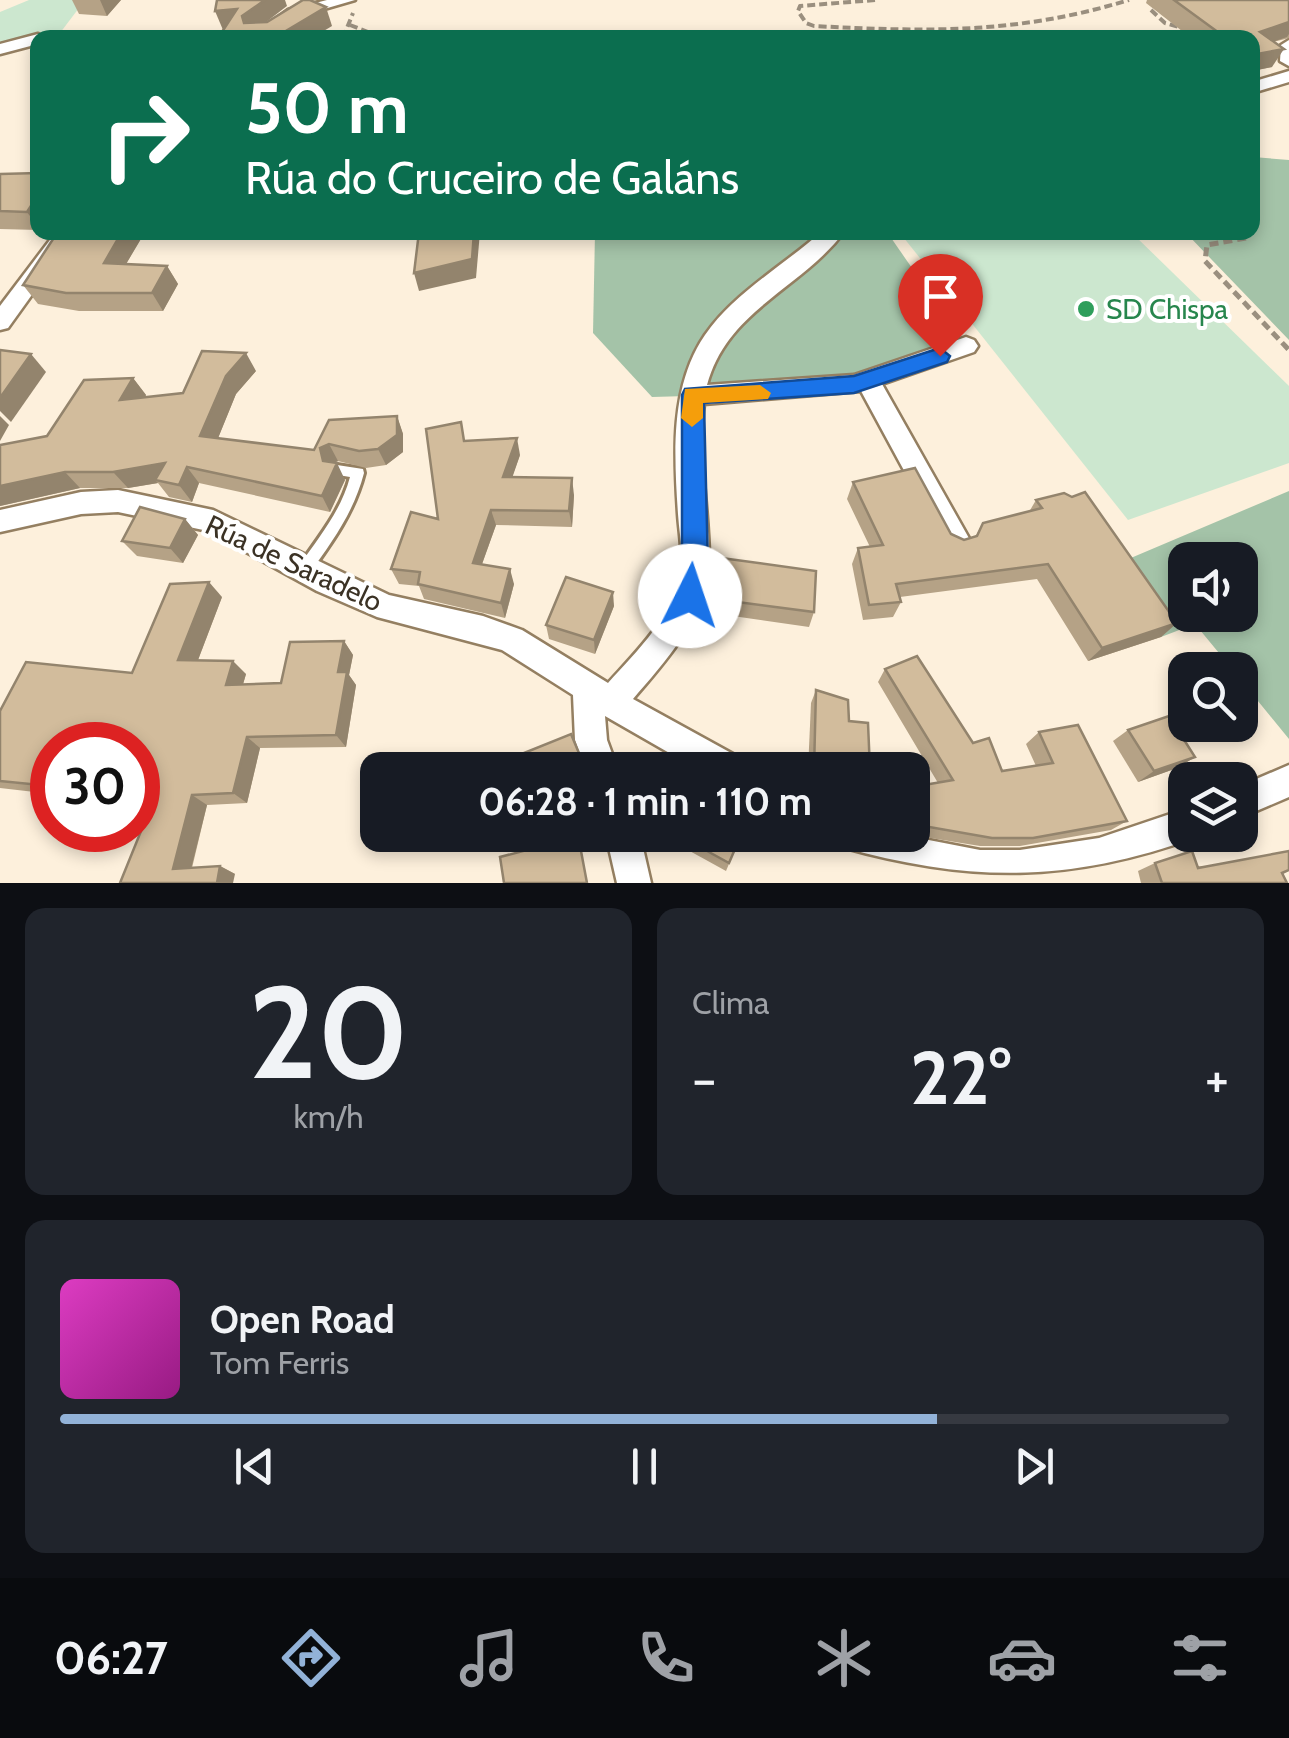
<!DOCTYPE html>
<html lang="es">
<head>
<meta charset="utf-8">
<style>
	:root { --surface:#171b24; --page:#20242c; --text:#f1f3f6; --muted:#9ea1a6; --line:#363941; --accent:#92b2d8 }
	body { margin:0; font-family:Cabin,sans-serif; background:var(--page); color:var(--text); height:100vh; display:flex; flex-direction:column; font-size:38px; white-space:nowrap }
	* { box-sizing:border-box; margin:0 }
	p { font-size:32px; color:var(--muted) }
	.icon { flex:none; width:55px; height:55px; fill:none; stroke:currentColor; stroke-width:2; stroke-linecap:round; stroke-linejoin:round }
	.map { position:relative; height:883px; overflow:hidden }
	.details { display:flex; flex-direction:column; gap:25px; padding:25px; background:#0d0f14; flex:1 }
	.details>* { flex:none }
	.banner { position:absolute; left:30px; top:30px; width:1230px; height:210px; border-radius:20px; box-shadow:0 5px 15px #0003; background:#0b6e4f; color:#fff; overflow:hidden }
	.fabs { position:absolute; left:1168px; top:542px; display:grid; gap:20px }
	.fabs a { display:grid; place-items:center; width:90px; height:90px; border-radius:20px; background:var(--surface); box-shadow:0 5px 15px #0003; font-size:50px }
	.speed { position:absolute; left:30px; top:722px; display:flex; gap:20px; font-size:50px; font-weight:700; text-align:center }
	.speed>* { display:grid; place-content:center; width:130px; height:130px; border-radius:50%; background:var(--surface); box-shadow:0 5px 15px #0003; line-height:1 }
	.speed .limit { border:15px solid #d22; background:#fff; color:#111 }
	.pin { position:absolute; display:grid; place-items:center; width:85px; height:85px; color:#fff; margin:-102px -42px; border-radius:50% 50% 50% 0; rotate:-45deg; box-shadow:0 0 10px #0007 }
	.pin .icon { rotate:45deg }
	.me { position:absolute; width:110px; margin:-55px; rotate:4deg; stroke-linejoin:round; filter:drop-shadow(0 0 8px #0008) }
	.turn { display:flex; align-items:center; gap:35px; height:210px; padding:0 50px; font-size:45px }
	.turn .icon { width:130px; height:130px; stroke-width:2.5 }
	.turn b { display:block; font-size:70px; line-height:85px }
	.big { font-size:75px; font-weight:700; line-height:1.1 }
	.details .card { flex:1; display:flex; flex-direction:column; justify-content:center; gap:15px; min-width:0; padding:0 35px; border-radius:20px; background:var(--page) }
	.details .dial { align-items:center; gap:0 }
	.dial b { font-size:130px; line-height:1 }
	.song { display:flex; align-items:center; gap:30px }
	.cover { width:120px; height:120px; border-radius:15px; background:linear-gradient(135deg,hsl(310 70% 55%),hsl(310 70% 35%)) }
	.played { height:10px; border-radius:5px; background:linear-gradient(90deg,var(--accent) 75%,var(--line) 75%) }
	.keys { display:flex; justify-content:space-around; direction:ltr }
	.heat { display:flex; justify-content:space-between; align-items:center; font-size:55px; direction:ltr }
	.details .tiles { flex:1; display:grid; gap:25px; grid-template-columns:1fr 1fr }
	.card:last-child { grid-column:span 2 }
	.trip { position:absolute; left:360px; top:752px; width:570px; height:100px; border-radius:20px; background:var(--surface); box-shadow:0 5px 15px #0003; font-weight:700; line-height:100px; text-align:center }
	.menu { display:flex; height:160px; justify-content:space-around; align-items:center; background:#090b0e; color:var(--muted) }
	.menu .icon { width:70px; height:70px }
	.menu .on { color:var(--accent) }
	.menu b { font-size:45px; color:var(--text) }
	.map>svg:first-child { display:block }
	.green { fill:#cce7cf }
	.forest { fill:#a4c3a8; fill-rule:evenodd }
	.lines { fill:none; stroke-linecap:round; stroke-linejoin:round }
	.lane-casing { stroke:#947f61; stroke-width:6 }
	.street-casing { stroke:#947f61; stroke-width:5 }
	.path-far1 { stroke:#9a8f7f; stroke-width:4; stroke-dasharray:8 4; stroke-linecap:butt }
	.path { stroke:#9a8f7f; stroke-width:5; stroke-dasharray:9 5; stroke-linecap:butt }
	.lane { fill:#fff; fill-rule:evenodd }
	.street { fill:#fff; fill-rule:evenodd }
	.wall { fill:#b5a286 }
	.shaded-wall { fill:#93846d }
	.building { fill:#d2bc9c; stroke:#93846d; stroke-width:2.5 }
	.route { fill:#1a73e8; stroke:#114b97; stroke-width:2.5 }
	.slow { fill:#f59e0b }
	.leisure-dot { fill:#2e9e5b; stroke:#fff; stroke-width:4 }
	.labels { text-anchor:middle; dominant-baseline:central; stroke-width:8; stroke-linejoin:round; paint-order:stroke }
	.leisure-label { font-size:28px; fill:#27864d; stroke:#fff; text-anchor:start }
	.street-label { font-size:28px; fill:#3b3225; stroke:#fff }
</style>
</head>
<body>
<div class="map">
<svg width="1289" height="883" viewBox="0 0 1289 883">
	<rect width="100%" height="100%" fill="#fdf0dc"/>
	<!-- green -->
	<g class="green">
		<polygon points="29,0 85,0 60,33 0,49 0,12"/>
		<polygon points="900,233 1132,233 1289,386 1289,463 1128,520"/>
	</g>
	<!-- forest -->
	<g class="forest">
		<polygon points="1253,157 1289,160 1289,340 1186,233 1252,232"/>
		<polygon points="887,232 966,346 907,368 757,394 652,397 593,333 595,233"/>
		<path d="M1289,491V739L1240,679V670H1233L1195,624L1161,637L1119,563ZM1185,560H1240V615H1185Z"/>
	</g>
	<g class="lines">
		<!-- lane casing -->
		<g class="lane-casing">
			<path id="lane" d="M337,465L363,469L364,473C354,512 332,542 309,574L304,576L299,574L297,570L299,566C319,537 341,511 350,477L332,474L331,470L332,466Z"/>
		</g>
		<!-- street casing -->
		<g class="street-casing">
			<g id="street">
				<polygon points="327,0 355,0 300,16 271,38 251,38 288,10"/>
				<polygon points="38,34 45,38 38,38 38,44 0,54 0,44"/>
				<polygon points="1289,40 1289,66 1280,61 1281,45"/>
				<polygon points="1289,71 1289,82 1252,93 1252,82"/>
				<polygon points="56,232 77,232 8,328 0,330 0,306"/>
				<path d="M821,232H844C801,289 727,310 707,385L854,375L966,337L974,340L978,346L974,352L882,384L970,540L966,548L956,552L946,548L861,391L704,404C697,459 710,512 709,566C707,616 664,663 633,699L742,759L747,770H699L605,716L607,740L618,770H586L575,740L573,695L502,650L377,617L317,591L208,531L118,512L81,514L0,532V510L81,492L118,490L213,510L389,595L483,616L522,630L608,683C636,652 677,613 681,568C683,550 679,531 678,514C674,454 670,386 705,335C734,293 783,266 821,232Z"/>
				<polygon points="1289,765 1289,797 1240,818 1240,786"/>
				<path d="M1185,809V835L1197,837C1071,883 970,883 842,847L837,835H903L980,850H1020L1099,838Z"/>
				<polygon points="606,835 640,835 651,883 617,883"/>
			</g>
		</g>
		<!-- path-far1 -->
		<g class="path-far1">
			<path d="M875,0L800,6L798,11L806,23L814,26C929,32 1018,34 1129,0"/>
			<polyline points="1151,10 1165,23 1183,28"/>
			<polyline points="350,25 383,38"/>
			<polyline points="343,38 353,13"/>
		</g>
		<!-- path -->
		<polyline class="path" points="1246,238 1207,245 1205,261 1289,350"/>
		<!-- lane -->
		<use href="#lane" class="lane"/>
		<!-- street -->
		<use href="#street" class="street"/>
	</g>
	<!-- wall -->
	<g class="wall">
		<polygon points="72,0 121,0 107,16 79,14"/>
		<polygon points="1147,0 1289,0 1289,38 1273,42 1272,67 1252,71 1252,38 1191,38 1146,3"/>
		<polygon points="38,165 38,230 0,229 0,174 31,173"/>
		<polygon points="145,232 126,264 167,266 178,284 163,311 79,311 38,304 23,285"/>
		<polygon points="256,371 236,394 218,438 314,450 397,416 403,434 403,452 386,465 366,468 338,461 334,463 345,480 330,512 199,483 192,502 169,497 158,483 128,488 80,488 0,506 0,445 47,436 133,378 146,395 145,397 183,393"/>
		<polygon points="520,455 512,477 574,495 572,527 496,525 482,564 514,584 505,618 424,599 419,586 399,584 391,569 438,519"/>
		<polygon points="853,482 964,540 975,537 983,523 1029,512 1036,500 1177,623 1161,637 1088,661 1037,579 900,597 901,602 893,617 863,620 852,564 858,548 870,547 847,499"/>
		<polygon points="185,519 198,535 183,563 137,556 122,541"/>
		<polygon points="714,557 814,612 809,627 705,612"/>
		<polygon points="222,597 198,660 246,674 243,684 281,683 344,641 353,655 349,675 356,685 346,747 260,748 247,803 207,805 192,868 220,866 235,874 120,883 150,809 138,808 138,745 52,745 52,794 0,788 0,711 132,673"/>
		<polygon points="614,606 595,654 549,639 546,625"/>
		<polygon points="885,669 973,743 1002,771 1036,766 1026,744 1039,732 1127,821 1111,830 1020,846 980,846 912,835 912,787 938,783 878,682"/>
		<polygon points="816,690 849,721 870,770 808,770 811,703"/>
		<polygon points="1128,730 1195,757 1177,768 1138,782 1113,741"/>
		<polygon points="741,835 726,871 677,844 678,836"/>
		<polygon points="1155,863 1282,873 1287,883 1141,883 1138,871"/>
	</g>
	<!-- shaded-wall -->
	<g class="shaded-wall">
		<polygon points="100,0 121,0 107,16"/>
		<polygon points="265,0 285,0 287,6 249,35 242,16"/>
		<polygon points="326,7 332,26 312,38 274,38"/>
		<polygon points="237,9 244,27 223,30 215,11"/>
		<polygon points="1289,22 1289,34 1287,37 1252,49 1260,32"/>
		<polygon points="1284,49 1272,67 1252,71 1252,55"/>
		<polygon points="38,195 38,227 27,212"/>
		<polygon points="122,232 145,232 116,281 104,263"/>
		<polygon points="474,232 480,232 476,278 419,291 414,273"/>
		<polygon points="167,266 178,284 163,311 152,293"/>
		<polygon points="246,353 256,371 236,394 212,453 200,436 226,376"/>
		<polygon points="31,354 46,372 11,422 0,411 0,398"/>
		<polygon points="133,378 146,395 134,417 120,400"/>
		<polygon points="0,416 9,425 0,441"/>
		<polygon points="397,416 403,434 403,452 386,465 378,449"/>
		<polygon points="517,438 520,455 507,493 503,477"/>
		<polygon points="329,444 338,461 328,465 337,463 345,480 330,512 322,496 323,461 320,448"/>
		<polygon points="165,463 155,480 158,483 128,488 113,472"/>
		<polygon points="187,467 199,483 192,502 179,485"/>
		<polygon points="65,472 80,488 0,506 0,486"/>
		<polygon points="572,478 574,495 572,527 569,511"/>
		<polygon points="491,510 496,525 477,578 473,563"/>
		<polygon points="185,519 198,535 183,563 170,548"/>
		<polygon points="510,569 514,584 505,618 501,603"/>
		<polygon points="209,582 222,597 193,673 178,660"/>
		<polygon points="613,592 614,606 595,654 594,640"/>
		<polygon points="1177,623 1161,637 1088,661 1102,648"/>
		<polygon points="344,641 353,655 349,675 356,685 346,747 336,735 338,672"/>
		<polygon points="233,661 246,674 239,698 226,685"/>
		<polygon points="247,737 260,748 247,803 233,793"/>
		<polygon points="1195,757 1177,768 1138,782 1154,771"/>
		<polygon points="192,795 207,805 189,877 173,869"/>
		<polygon points="220,866 235,874 233,883 217,883"/>
	</g>
	<!-- building -->
	<g class="building">
		<polygon points="217,0 265,0 242,16 244,23 267,22 303,0 310,0 326,7 274,38 218,38 237,9 215,11"/>
		<polygon points="1174,0 1289,0 1289,22 1260,32 1284,49 1252,55 1252,38 1226,38"/>
		<polygon points="38,173 38,195 27,212 0,211 0,174"/>
		<polygon points="122,232 104,263 167,266 152,293 66,293 23,285 57,233"/>
		<polygon points="419,232 474,232 472,259 414,273"/>
		<polygon points="0,350 31,354 0,398"/>
		<polygon points="202,351 246,353 226,376 200,436 314,450 329,420 397,416 397,435 378,449 359,451 329,444 320,448 323,461 337,463 322,496 187,467 179,485 155,480 165,463 113,472 65,472 0,486 0,445 47,436 84,380 133,378 120,400 183,393"/>
		<polygon points="461,422 464,441 517,438 503,477 572,478 569,511 491,510 473,563 510,569 501,603 418,584 420,572 391,569 411,512 438,519 426,429"/>
		<polygon points="915,468 951,534 964,540 977,536 983,523 1042,508 1036,500 1064,493 1072,497 1085,492 1177,623 1102,648 1048,564 896,584 901,602 869,605 858,548 883,545 853,482"/>
		<polygon points="140,507 185,519 170,548 122,541"/>
		<polygon points="714,557 816,571 814,612 707,598"/>
		<polygon points="566,577 613,592 594,640 546,625"/>
		<polygon points="209,582 178,660 233,661 226,685 281,683 290,642 344,641 338,672 347,672 336,735 247,737 233,793 192,795 173,869 220,866 217,883 120,883 154,799 138,799 138,745 52,745 52,780 50,786 0,781 0,711 26,662 132,673 170,584"/>
		<polygon points="917,656 973,743 989,738 1002,771 1053,763 1039,732 1078,725 1127,821 1033,838 992,838 912,824 912,787 953,780 885,669"/>
		<polygon points="816,690 848,700 849,721 868,723 870,770 814,770"/>
		<polygon points="1169,716 1195,757 1154,771 1128,730"/>
		<polygon points="571,734 586,770 530,770 524,753"/>
		<polygon points="660,763 668,770 654,770"/>
		<polygon points="551,835 578,835 587,883 504,883 500,857 554,843"/>
		<polygon points="678,835 741,835 729,863"/>
		<polygon points="1192,851 1198,868 1289,851 1289,870 1282,873 1287,883 1162,883 1155,863"/>
	</g>
	<!-- route -->
	<polygon class="route" points="940,348 950,356 947,362 854,393 704,403 708,568 699,604 690,607 681,604 677,596 682,568 682,395 685,389 854,376"/>
	<!-- slow -->
	<polygon class="slow" points="760,385 771,393 768,399 703,403 703,418 692,427 681,418 685,389"/>
	<!-- markers -->
	<circle class="leisure-dot" cx="1086" cy="309" r="10"/>
	<g class="labels">
		<!-- leisure labels -->
		<g class="leisure-label">
			<text x="1106" y="309">SD Chispa</text>
		</g>
		<!-- street labels -->
		<g class="street-label">
			<text transform="translate(294 563) rotate(25)">Rúa de Saradelo</text>
		</g>
	</g>
</svg>
<div class="fabs">
<a><svg class="icon" aria-label="sound" viewBox="0 0 24 24"><path d="M4 9h4l5-4v14l-5-4H4zM17 9q2 3 0 6"/></svg></a>
<a><svg class="icon" aria-label="search" viewBox="0 0 24 24"><circle cx="10" cy="10" r="6"/><path d="M15 15l6 6"/></svg></a>
<a><svg class="icon" aria-label="layers" viewBox="0 0 24 24"><path d="M12 4l9 5-9 5-9-5zM3 14l9 5 9-5"/></svg></a>
</div>
<div class="speed"><div class="limit">30</div></div>
<div class="pin" style="left:940px;top:356px;background:#d93025"><svg class="icon" aria-label="arrive" viewBox="0 0 24 24"><path d="M6 21V4h12l-3 4 3 4H6"/></svg></div>
<svg class="me" style="left:690px;top:596px" viewBox="-20 -20 40 40"><circle r="19" fill="#fff"/><path d="M0-13L10 11 0 6-10 11z" fill="#1a73e8"/></svg>
<div class="trip">06:28 · 1 min · 110 m</div>
<div class="banner">
<div class="turn"><svg class="icon" aria-label="right" viewBox="0 0 24 24"><path d="M7 20v-9h11M14 6l5 5-5 5"/></svg><div><b>50 m</b>Rúa do Cruceiro de Galáns</div></div>
</div>
</div>
<section class="details">
<div class="tiles">
<div class="card dial"><b>20</b><p>km/h</p></div>
<div class="card"><p>Clima</p>
<div class="heat"><a>−</a><b class="big">22°</b><a>+</a></div>
</div>
<div class="card">
<div class="song"><i class="cover"></i><div><b>Open Road</b><p>Tom Ferris</p></div></div>
<div class="played"></div>
<div class="keys"><svg class="icon" aria-label="previous" viewBox="0 0 24 24"><path d="M18 5L8 12l10 7zM5 5v14"/></svg><svg class="icon" aria-label="pause" viewBox="0 0 24 24"><path d="M8 5v14M16 5v14"/></svg><svg class="icon" aria-label="next" viewBox="0 0 24 24"><path d="M6 5l10 7-10 7zM19 5v14"/></svg></div>
</div>
</div>
</section>
<nav class="menu">
<b>06:27</b>
<svg class="icon on" aria-label="directions" viewBox="0 0 24 24"><path d="M12 3l9 9-9 9-9-9zM9 14v-3h6M13 9l2 2-2 2"/></svg>
<svg class="icon" aria-label="music" viewBox="0 0 24 24"><path d="M9 18V5l10-2v13"/><circle cx="6" cy="18" r="3"/><circle cx="16" cy="16" r="3"/></svg>
<svg class="icon" aria-label="phone" viewBox="0 0 24 24"><path d="M5 4h4l2 5-3 2q2 4 5 5l2-3 5 2v4C11 20 4 13 5 4z"/></svg>
<svg class="icon" aria-label="climate" viewBox="0 0 24 24"><path d="M12 3v18M4 7l16 10M4 17L20 7"/></svg>
<svg class="icon" aria-label="car" viewBox="0 0 24 24"><path d="M5 17H2v-5l4-1 3-4h7l3 4 3 1v5h-3M9 17h6M6 11h13"/><circle cx="7" cy="17" r="2"/><circle cx="17" cy="17" r="2"/></svg>
<svg class="icon" aria-label="filters" viewBox="0 0 24 24"><path d="M4 7h16M4 17h16"/><circle cx="9" cy="7" r="2"/><circle cx="15" cy="17" r="2"/></svg>
</nav>
</body>
</html>
